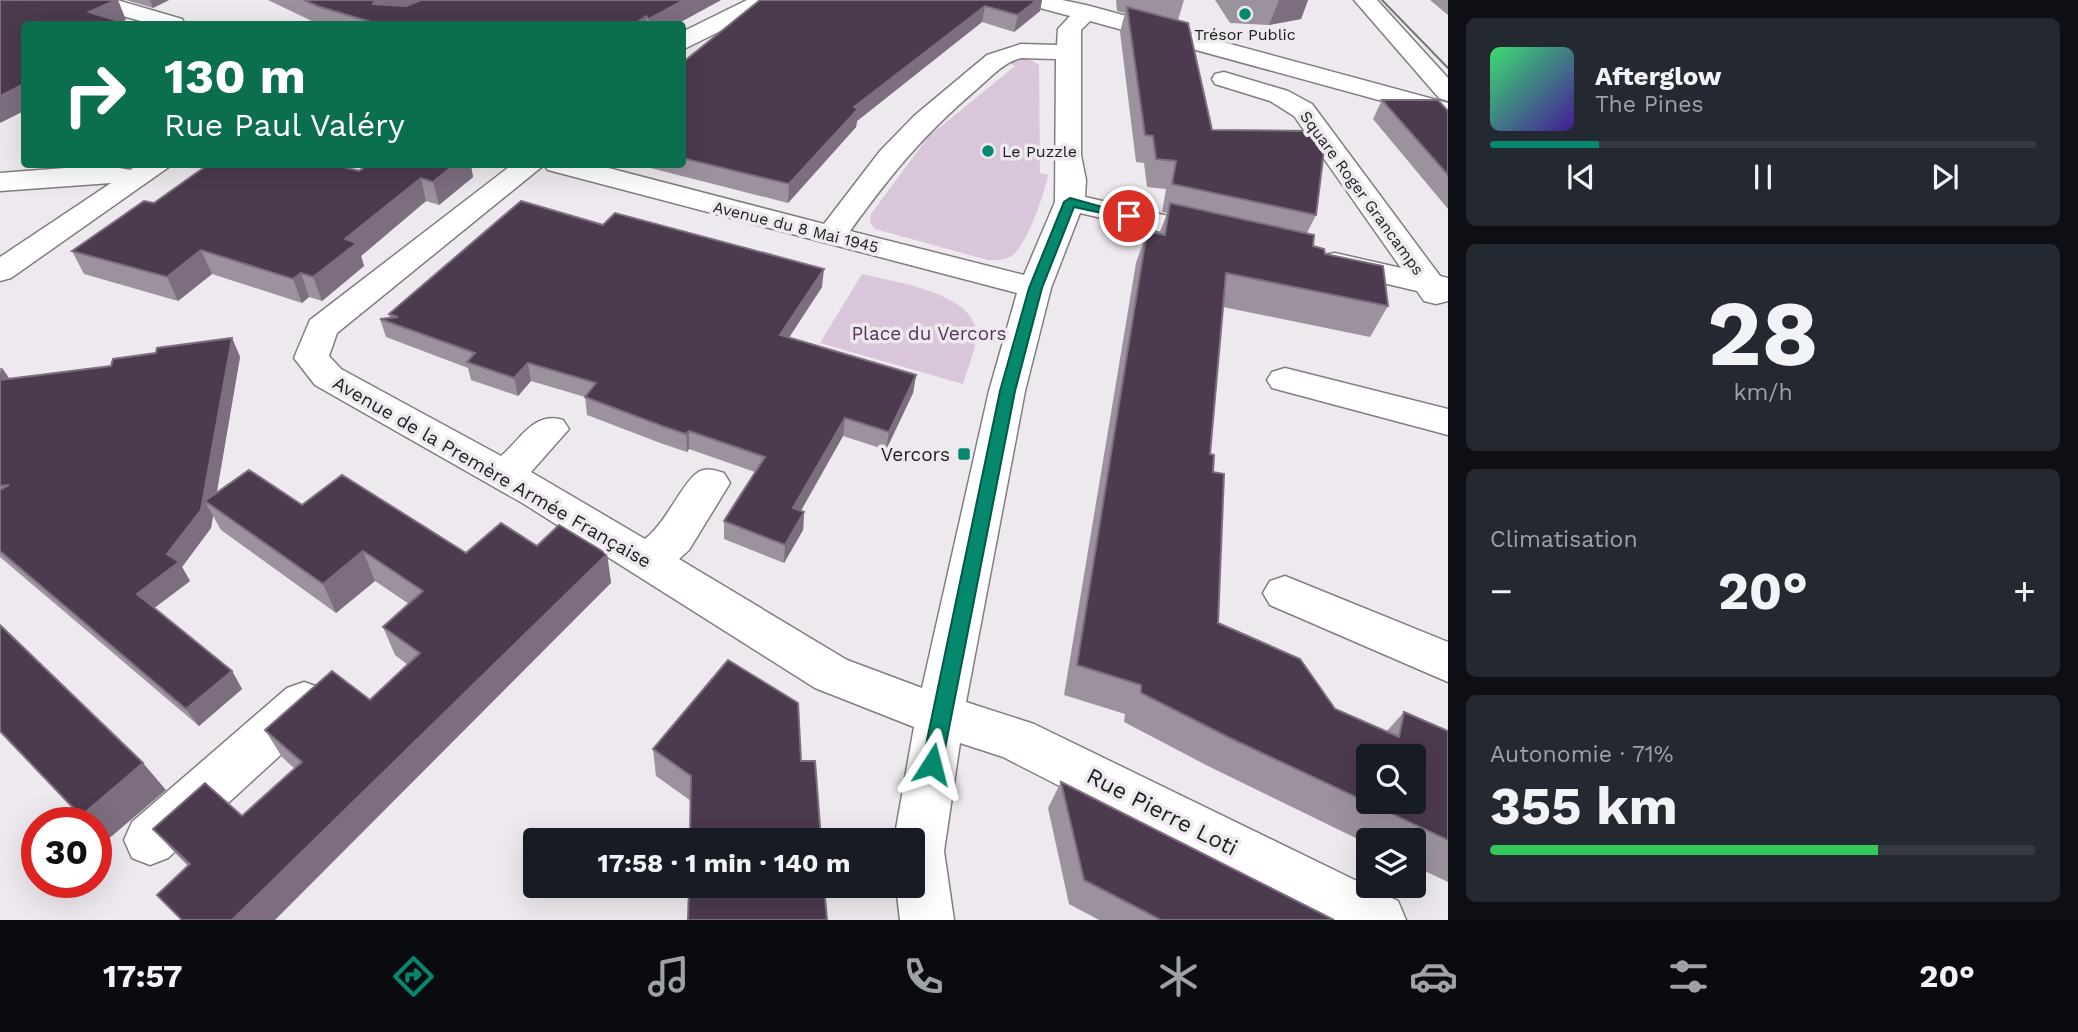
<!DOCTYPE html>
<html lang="fr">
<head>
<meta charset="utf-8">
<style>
	:root { --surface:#171b24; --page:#242831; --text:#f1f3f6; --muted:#9ea1a6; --line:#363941; --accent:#05886d }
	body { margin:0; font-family:"Work Sans",sans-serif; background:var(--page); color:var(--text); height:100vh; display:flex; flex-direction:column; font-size:26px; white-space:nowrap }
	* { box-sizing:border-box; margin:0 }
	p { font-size:23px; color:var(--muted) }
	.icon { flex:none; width:38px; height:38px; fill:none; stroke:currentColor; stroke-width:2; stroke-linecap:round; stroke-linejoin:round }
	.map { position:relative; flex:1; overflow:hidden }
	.side { display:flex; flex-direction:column; gap:18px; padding:18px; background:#0d0f14; width:630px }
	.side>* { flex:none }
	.top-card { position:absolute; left:21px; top:21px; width:665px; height:147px; border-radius:7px; box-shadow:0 7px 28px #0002; background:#0b6e4f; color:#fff; overflow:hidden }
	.tools { position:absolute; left:1356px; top:744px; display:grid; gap:14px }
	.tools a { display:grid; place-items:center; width:70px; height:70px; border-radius:7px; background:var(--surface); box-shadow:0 7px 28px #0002; font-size:35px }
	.speed { position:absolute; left:21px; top:807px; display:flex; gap:14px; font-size:35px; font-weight:700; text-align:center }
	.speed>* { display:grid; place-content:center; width:91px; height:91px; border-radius:50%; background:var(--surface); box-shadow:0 7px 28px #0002; line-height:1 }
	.speed .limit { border:10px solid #d22; background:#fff; color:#111 }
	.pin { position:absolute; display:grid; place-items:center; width:60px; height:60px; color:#fff; margin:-30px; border:4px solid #fff; border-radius:50%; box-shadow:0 2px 7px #0007 }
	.me { position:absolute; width:77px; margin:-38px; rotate:9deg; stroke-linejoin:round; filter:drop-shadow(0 0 5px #0008) }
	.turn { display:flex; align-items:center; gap:24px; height:147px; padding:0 28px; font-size:32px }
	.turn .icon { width:91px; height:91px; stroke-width:2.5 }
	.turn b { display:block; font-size:49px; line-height:60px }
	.big { font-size:52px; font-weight:700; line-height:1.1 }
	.side .tile { flex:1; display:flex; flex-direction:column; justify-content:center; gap:10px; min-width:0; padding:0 24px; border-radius:10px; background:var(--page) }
	.side .dial { align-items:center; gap:0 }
	.dial b { font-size:91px; line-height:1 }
	.song { display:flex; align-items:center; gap:21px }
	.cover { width:84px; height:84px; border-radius:10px; background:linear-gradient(135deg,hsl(140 70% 55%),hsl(260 70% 35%)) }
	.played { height:7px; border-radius:4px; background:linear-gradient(90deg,var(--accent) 20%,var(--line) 20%) }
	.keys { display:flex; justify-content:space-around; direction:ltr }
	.heat { display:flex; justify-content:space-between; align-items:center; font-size:38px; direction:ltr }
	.charge { height:10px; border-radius:5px; background:linear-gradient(90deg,#34c759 71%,var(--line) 0) }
	.trip { position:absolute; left:523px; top:828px; width:402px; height:70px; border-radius:7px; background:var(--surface); box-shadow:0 7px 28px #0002; font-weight:700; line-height:70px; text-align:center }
	.tab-bar { display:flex; height:112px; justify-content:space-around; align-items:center; background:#090b0e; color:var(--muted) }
	.tab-bar .icon { width:49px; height:49px }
	.tab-bar .current { color:var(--accent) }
	.tab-bar b { font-size:32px; color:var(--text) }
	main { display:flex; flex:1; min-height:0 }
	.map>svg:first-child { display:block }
	.green { fill:#d9c6db }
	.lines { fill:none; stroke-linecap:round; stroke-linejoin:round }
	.minor-casing { stroke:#817d81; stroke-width:3 }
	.minor { fill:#fff; fill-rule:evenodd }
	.tram { stroke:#777578; stroke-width:2 }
	.wall { fill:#9c929e }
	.shaded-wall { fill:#7c6e7f }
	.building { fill:#4c3a4f; stroke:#7c6e7f; stroke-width:2; fill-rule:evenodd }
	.route { fill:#05886d; stroke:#035847; stroke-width:2 }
	.poi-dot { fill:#05886d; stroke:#ede9ee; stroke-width:2.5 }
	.labels { text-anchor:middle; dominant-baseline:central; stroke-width:7; stroke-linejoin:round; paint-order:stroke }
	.far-poi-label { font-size:16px; fill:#1d1c1e; stroke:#ede9ee }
	.far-street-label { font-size:16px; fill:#1d1c1e; stroke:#ede9ee }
	.park-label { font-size:19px; fill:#543459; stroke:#ede9ee }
	.poi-label { font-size:19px; fill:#1d1c1e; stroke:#ede9ee; text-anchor:end }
	.street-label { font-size:19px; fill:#1d1c1e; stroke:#ede9ee }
	.near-street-label { font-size:23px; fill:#1d1c1e; stroke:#ede9ee }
</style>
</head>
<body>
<main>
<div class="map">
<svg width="1448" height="920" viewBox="0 0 1448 920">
	<rect width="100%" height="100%" fill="#ede9ee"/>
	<!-- green -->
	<g class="green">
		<path d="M1014,59H1029L1039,65L1040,173L1048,175C1045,192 1026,249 1010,257C1003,260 995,260 988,260L875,229L870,223L871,214L928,137L1015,66L1010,63Z"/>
		<path d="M862,274C893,282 980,293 976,337C975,353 967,369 963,384L820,343Z"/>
	</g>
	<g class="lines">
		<!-- minor casing -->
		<g class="minor-casing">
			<g id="minor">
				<polygon points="82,0 117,0 182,19 185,24 151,24 85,5"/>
				<polygon points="747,0 776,0 773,5 682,50 682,32"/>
				<path d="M1026,0H1062L1086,5L1448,103V119L1090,21L1081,30V155L1086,180L1085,197L1225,229L1229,235L1225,241L1214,244L1080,213L1051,288L1025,391L966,702L1034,724L1398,901L1406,920H1322L1003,757L960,743L944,851L954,920H900L896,886H914V840H894L914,727L815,688L524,504L315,385L294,358L310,320L513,164H593L824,224L880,151L914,116L987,55L1021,44L1057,45L1058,29L1070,16L1029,5ZM1021,58L1056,59L1055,202L1024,275L850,231C892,173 923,135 977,89C991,77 1004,62 1021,58ZM544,165L548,170L1017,293L989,391L922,688L847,660L679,559L689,550L730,483L724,473C715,470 705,467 697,473C683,482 666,523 645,539L531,472L569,429L563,420C534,411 521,439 501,456L341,369L329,356L337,333Z"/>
				<polygon points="1354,0 1377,0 1448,78 1448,101 1439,98"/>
				<polygon points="1224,72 1288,91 1312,104 1440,276 1448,278 1448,301 1436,304 1424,301 1417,291 1324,269 1319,262 1324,255 1335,253 1401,268 1294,116 1270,101 1215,84 1212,79 1215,74"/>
				<polygon points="139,164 173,164 11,278 0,281 0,257 111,183 0,191 0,173 104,165 130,170"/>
				<polygon points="1285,368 1448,409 1448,435 1272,388 1267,380 1272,372"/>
				<polygon points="1285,576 1448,642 1448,682 1270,605 1263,593 1270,581"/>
				<polygon points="304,682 321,688 328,703 321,718 168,858 150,865 132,858 124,840 132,822 287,688"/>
			</g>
		</g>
		<!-- minor -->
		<use href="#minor" class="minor"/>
		<!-- tram -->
		<polyline class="tram" points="1382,0 1448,68"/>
	</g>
	<!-- wall -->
	<g class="wall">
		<polygon points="126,0 169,0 153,8"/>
		<polygon points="268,0 721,0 677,24 318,24"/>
		<polygon points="760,0 1042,0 1040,11 1014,32 982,22 857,121 856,127 788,203 635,164 682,164 682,63"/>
		<polygon points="1116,0 1184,0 1178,20 1212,130 1316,215 1307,233 1313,246 1325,254 1388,306 1370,337 1223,307 1210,454 1213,472 1218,623 1335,709 1386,732 1404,712 1448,731 1448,882 1414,866 1414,840 1368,840 1368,844 1208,766 1124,722 1125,714 1064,695 1136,263 1147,231 1159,234 1167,213 1162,212 1166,189 1147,187 1144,163 1136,162 1120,32 1125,13 1117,11"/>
		<polygon points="1215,0 1308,0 1301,19 1269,25 1230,23"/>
		<polygon points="1430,0 1448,0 1448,15"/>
		<polygon points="1382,100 1448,111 1448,209 1373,119"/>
		<polygon points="471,166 473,177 439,205 426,201 361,256 364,266 322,301 309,297 302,303 212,274 178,301 84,274 72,251 154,203 359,171"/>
		<polygon points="603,225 822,287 789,337 916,375 913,393 886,450 843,436 801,511 804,512 803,530 784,563 724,539 724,521 755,472 689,449 687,452 663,444 587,415 585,397 531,381 518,396 471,380 468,368 386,337 380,319 390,318 389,314"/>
		<polygon points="232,338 240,357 217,492 302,505 466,553 537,546 607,554 611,583 188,866 176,854 153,829 242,816 295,769 282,757 265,730 370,700 408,665 395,655 383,627 409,604 375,581 336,613 221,530 213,516 211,528 182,567 190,581 154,608 232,671 242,689 199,726 0,557 0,368 2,368 9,378 111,366 156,353"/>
		<polygon points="728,660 691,801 656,776 653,749"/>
		<polygon points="1061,782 1334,920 1099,920 1069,904 1048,808"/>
	</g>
	<!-- shaded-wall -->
	<g class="shaded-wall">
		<polygon points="116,0 118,0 126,20 116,24 89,12"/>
		<polygon points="150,0 169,0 153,8"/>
		<polygon points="375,0 422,0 382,17 373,4"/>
		<polygon points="684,0 721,0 677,24 649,24 649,19"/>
		<polygon points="1037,0 1042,0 1040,11 1014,32 1018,15"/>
		<polygon points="1279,0 1308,0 1301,19 1269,25"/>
		<polygon points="985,6 982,22 857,121 856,127 788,203 789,184 854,107"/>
		<polygon points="646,16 647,24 635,24"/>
		<polygon points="24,84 24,111 0,123 0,96"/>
		<polygon points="455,164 472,164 471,166 473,177 439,205 433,182"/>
		<polygon points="421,178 426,201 361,256 364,266 322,301 313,277 345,239"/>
		<polygon points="201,250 212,274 178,301 167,277"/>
		<polygon points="824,269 822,287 779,353 780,335"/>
		<polygon points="301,273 309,297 302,303 293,279"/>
		<polygon points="232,338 240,357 214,507 205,501 213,516 211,528 182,567 190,581 149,612 137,594 167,554"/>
		<polygon points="528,363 531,381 518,396 514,378"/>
		<polygon points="2,368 15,387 0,384 0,374"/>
		<polygon points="916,375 913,393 886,450 889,432"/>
		<polygon points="845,418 843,436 792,526 793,508"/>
		<polygon points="689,431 689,449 687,452 686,434"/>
		<polygon points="804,512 803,530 784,563 785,545"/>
		<polygon points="363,551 375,581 336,613 323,584"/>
		<polygon points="607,554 611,583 275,920 232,920"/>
		<polygon points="232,671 242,689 199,726 186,709"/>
		<polygon points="143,763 166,790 106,841 96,831 96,822 88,822 81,816"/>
	</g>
	<!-- building -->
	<g class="building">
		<polygon points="0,0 116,0 89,12 129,24 24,24 24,84 0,96"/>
		<polygon points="304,0 375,0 373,4 406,6 421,0 684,0 649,19 646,16 635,24 378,24 317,6"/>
		<polygon points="760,0 1037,0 1018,15 985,6 854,107 858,109 789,184 682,158 682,63"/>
		<polygon points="1127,7 1188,23 1212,130 1309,131 1324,150 1316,215 1172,184 1176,161 1156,159 1153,136 1145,135"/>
		<polygon points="1382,100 1438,100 1448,111 1448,175"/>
		<polygon points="209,164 332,164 359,171 368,164 455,164 433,182 421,178 345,239 357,243 313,277 301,273 293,279 201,250 167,277 72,251 144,201 154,203"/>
		<polygon points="521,201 603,225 615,213 824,269 780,335 916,375 889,432 845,418 793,508 804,512 785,545 724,521 765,457 689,431 686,434 662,426 585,397 596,383 528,363 514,378 467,362 475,353 380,319 398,317 389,314"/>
		<path d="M1170,203L1314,235L1313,246L1324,249L1325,254L1383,266L1388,306L1226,273L1210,454L1214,455L1213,472L1224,474L1218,623L1300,659L1335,709L1399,737L1404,712L1448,731V840L1228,737L1141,693V685L1077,665L1147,231L1165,235ZM1368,756H1414V802H1368Z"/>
		<polygon points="232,338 201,510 167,554 179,562 137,594 232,671 186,709 0,551 0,490 9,485 0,486 0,380 111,366 113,359 156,353 157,348"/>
		<polygon points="249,470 302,505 342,475 466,553 501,523 537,546 559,525 607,554 232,920 182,920 157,895 190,864 153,829 205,783 242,816 302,762 265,730 332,671 370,700 420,653 383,627 423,591 363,551 323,584 205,501"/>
		<polygon points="0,625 143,763 81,816 0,731"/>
		<polygon points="728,660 798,703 801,761 815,761 821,840 690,840 691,776 653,749"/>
		<polygon points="1061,782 1334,920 1161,920 1084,880"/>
		<polygon points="689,886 824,886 827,920 688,920"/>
	</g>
	<!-- route -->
	<polygon class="route" points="1070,198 1135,216 1129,219 1074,207 1042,288 1015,391 942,764 939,771 932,774 925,771 922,764 1000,391 1029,288 1064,202"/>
	<!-- markers -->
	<g class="poi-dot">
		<circle cx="1245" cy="14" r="7"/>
		<circle cx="988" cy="151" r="7"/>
		<rect x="957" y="447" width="14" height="14" rx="3.5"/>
	</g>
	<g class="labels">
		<!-- far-poi labels -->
		<g class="far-poi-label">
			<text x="1245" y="34">Trésor Public</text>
			<text x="1002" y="151" text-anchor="start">Le Puzzle</text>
		</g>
		<!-- far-street labels -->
		<g class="far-street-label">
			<text transform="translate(1362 193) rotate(54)">Square Roger Grancamps</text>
			<text transform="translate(796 227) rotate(14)">Avenue du 8 Mai 1945</text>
		</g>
		<!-- park labels -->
		<g class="park-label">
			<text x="929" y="333">Place du Vercors</text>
		</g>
		<!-- poi labels -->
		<g class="poi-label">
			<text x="950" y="454">Vercors</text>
		</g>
		<!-- street labels -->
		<g class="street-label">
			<text transform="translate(492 472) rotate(30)">Avenue de la Premère Armée Française</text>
		</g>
		<!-- near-street labels -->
		<g class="near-street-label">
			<text transform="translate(1162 812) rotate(27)">Rue Pierre Loti</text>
		</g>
	</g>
</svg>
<div class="tools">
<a><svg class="icon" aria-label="search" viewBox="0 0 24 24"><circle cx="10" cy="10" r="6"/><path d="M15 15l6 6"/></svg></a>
<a><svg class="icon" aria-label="layers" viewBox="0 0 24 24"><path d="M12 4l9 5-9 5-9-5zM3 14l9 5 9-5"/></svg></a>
</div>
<div class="speed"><div class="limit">30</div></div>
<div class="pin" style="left:1129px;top:216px;background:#d93025"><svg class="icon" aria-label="arrive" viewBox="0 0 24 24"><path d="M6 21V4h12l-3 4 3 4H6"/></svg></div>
<svg class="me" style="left:932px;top:764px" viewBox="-20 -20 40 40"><path d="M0-17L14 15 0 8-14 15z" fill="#05886d" stroke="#fff" stroke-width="4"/></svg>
<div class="trip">17:58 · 1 min · 140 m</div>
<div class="top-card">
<div class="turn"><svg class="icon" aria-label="right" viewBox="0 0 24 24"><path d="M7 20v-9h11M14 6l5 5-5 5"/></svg><div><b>130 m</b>Rue Paul Valéry</div></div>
</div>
</div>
<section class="side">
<div class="tile">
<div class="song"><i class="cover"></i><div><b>Afterglow</b><p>The Pines</p></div></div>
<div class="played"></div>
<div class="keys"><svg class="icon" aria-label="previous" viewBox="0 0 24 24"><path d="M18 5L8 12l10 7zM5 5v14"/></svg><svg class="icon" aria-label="pause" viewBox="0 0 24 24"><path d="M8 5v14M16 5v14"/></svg><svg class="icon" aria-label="next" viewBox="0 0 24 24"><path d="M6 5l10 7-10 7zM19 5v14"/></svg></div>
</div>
<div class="tile dial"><b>28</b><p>km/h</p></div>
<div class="tile"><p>Climatisation</p>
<div class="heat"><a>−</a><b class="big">20°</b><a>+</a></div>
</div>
<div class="tile"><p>Autonomie · 71%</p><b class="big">355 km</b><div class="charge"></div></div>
</section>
</main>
<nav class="tab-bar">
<b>17:57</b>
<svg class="icon current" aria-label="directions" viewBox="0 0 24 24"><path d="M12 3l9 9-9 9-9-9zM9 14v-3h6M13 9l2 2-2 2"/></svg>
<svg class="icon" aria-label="music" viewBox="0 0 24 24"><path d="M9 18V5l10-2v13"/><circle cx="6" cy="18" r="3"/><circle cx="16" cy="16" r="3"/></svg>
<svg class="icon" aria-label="phone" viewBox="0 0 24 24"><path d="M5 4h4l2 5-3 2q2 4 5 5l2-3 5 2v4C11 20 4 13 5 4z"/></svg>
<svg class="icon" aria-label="climate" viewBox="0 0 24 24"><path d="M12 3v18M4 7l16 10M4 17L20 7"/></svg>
<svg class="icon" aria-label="car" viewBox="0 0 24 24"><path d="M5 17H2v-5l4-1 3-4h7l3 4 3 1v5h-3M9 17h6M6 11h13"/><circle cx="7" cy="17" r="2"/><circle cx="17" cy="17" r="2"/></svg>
<svg class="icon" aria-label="filters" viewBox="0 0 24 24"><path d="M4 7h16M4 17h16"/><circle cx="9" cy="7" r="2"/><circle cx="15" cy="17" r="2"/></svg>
<b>20°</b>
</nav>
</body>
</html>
